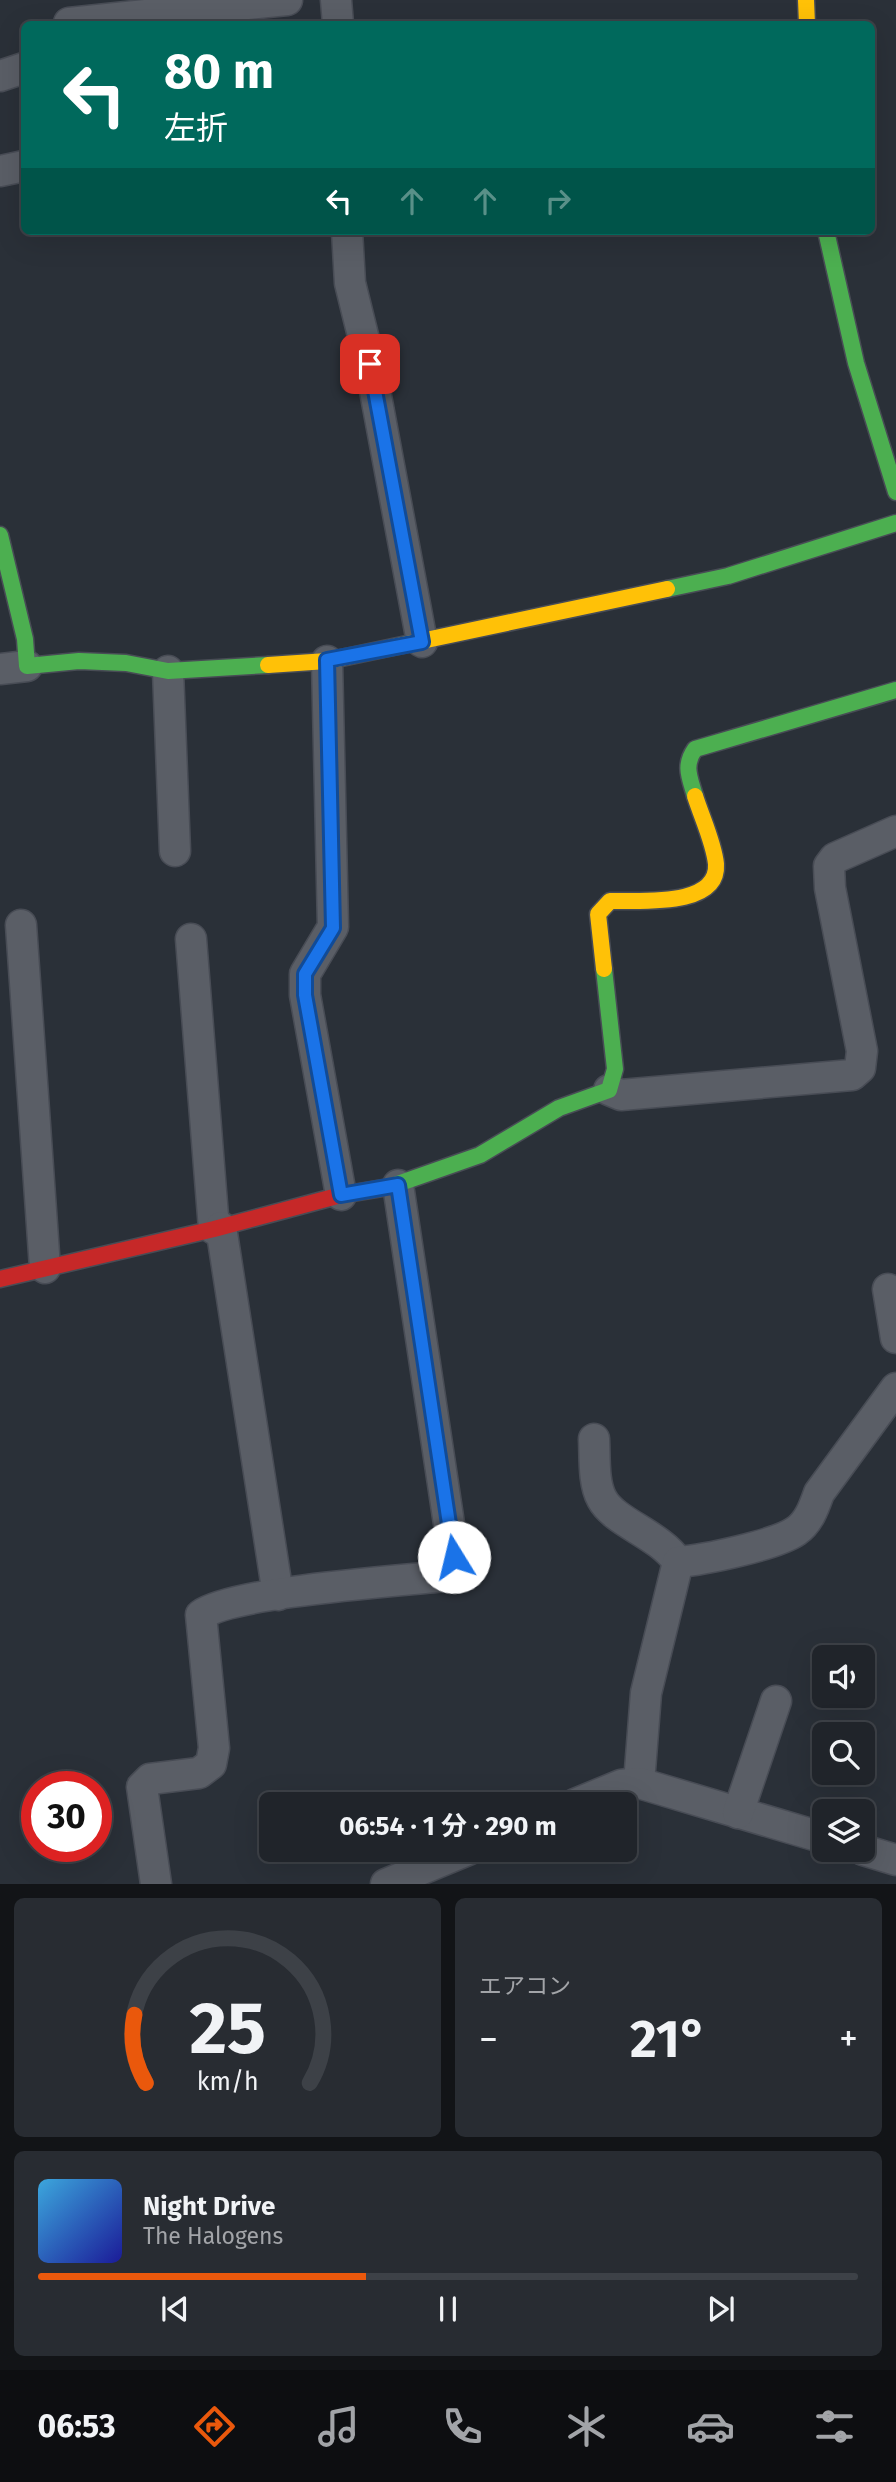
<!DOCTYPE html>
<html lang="ja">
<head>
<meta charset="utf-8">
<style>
	:root { --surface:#20242a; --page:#282c32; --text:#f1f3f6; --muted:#a2a4a8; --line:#3d4147; --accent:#ea580c }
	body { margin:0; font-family:"Fira Sans","Noto Sans JP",sans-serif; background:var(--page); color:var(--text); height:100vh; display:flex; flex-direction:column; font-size:26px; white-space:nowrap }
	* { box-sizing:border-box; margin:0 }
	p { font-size:23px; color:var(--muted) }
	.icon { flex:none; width:38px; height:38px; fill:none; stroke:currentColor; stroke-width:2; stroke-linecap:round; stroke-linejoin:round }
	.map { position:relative; height:1884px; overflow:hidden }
	.drawer { display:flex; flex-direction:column; gap:14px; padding:14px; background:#121417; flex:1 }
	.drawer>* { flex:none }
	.banner { position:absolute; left:21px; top:21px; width:854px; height:214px; border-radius:10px; box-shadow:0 7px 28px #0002,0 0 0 2px var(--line); background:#00695c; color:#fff; overflow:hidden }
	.controls { position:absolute; left:812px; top:1645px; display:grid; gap:14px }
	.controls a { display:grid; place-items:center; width:63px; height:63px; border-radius:10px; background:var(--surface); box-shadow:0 7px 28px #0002,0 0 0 2px var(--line); font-size:35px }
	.speed { position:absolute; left:21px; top:1771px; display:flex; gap:14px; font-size:35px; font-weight:700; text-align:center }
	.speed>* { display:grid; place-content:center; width:91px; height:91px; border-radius:50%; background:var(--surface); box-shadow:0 7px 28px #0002,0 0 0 2px var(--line); line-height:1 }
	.speed .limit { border:10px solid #d22; background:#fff; color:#111 }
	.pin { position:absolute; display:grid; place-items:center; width:60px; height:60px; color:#fff; margin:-30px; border-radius:14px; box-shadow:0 4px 10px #0006 }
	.me { position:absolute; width:77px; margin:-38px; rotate:351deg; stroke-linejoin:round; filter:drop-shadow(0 0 5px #0008) }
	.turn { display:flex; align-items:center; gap:24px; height:147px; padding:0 28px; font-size:32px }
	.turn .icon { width:91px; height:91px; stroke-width:2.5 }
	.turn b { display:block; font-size:49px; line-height:60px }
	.lanes { display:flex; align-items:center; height:66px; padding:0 28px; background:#0003; justify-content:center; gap:35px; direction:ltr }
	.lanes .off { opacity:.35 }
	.big { font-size:52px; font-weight:700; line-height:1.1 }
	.drawer .tile { flex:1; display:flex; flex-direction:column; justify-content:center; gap:10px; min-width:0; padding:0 24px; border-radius:10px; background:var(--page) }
	.drawer .dial { align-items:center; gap:0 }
	.dial svg { height:182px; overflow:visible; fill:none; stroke:var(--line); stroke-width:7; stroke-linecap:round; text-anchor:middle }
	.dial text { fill:var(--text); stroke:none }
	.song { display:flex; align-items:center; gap:21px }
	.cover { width:84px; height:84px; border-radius:10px; background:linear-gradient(135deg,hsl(200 70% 55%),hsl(240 70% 35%)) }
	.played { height:7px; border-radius:4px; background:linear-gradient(90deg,var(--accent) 40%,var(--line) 40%) }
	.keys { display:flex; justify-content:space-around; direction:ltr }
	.heat { display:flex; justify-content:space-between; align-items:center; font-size:38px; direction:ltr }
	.drawer .tiles { flex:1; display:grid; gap:14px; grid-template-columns:1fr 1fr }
	.tile:last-child { grid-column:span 2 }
	.trip { position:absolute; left:259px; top:1792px; width:378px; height:70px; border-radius:10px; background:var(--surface); box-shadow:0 7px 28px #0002,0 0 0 2px var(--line); font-weight:700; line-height:70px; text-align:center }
	.tabs { display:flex; height:112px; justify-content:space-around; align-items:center; background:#0d0e11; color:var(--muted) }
	.tabs .icon { width:49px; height:49px }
	.tabs .current { color:var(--accent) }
	.tabs b { font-size:32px; color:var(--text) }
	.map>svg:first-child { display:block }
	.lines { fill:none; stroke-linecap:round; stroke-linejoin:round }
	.street-casing { stroke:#484c55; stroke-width:33 }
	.fast-casing { stroke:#484c55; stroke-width:19 }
	.slow-casing { stroke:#484c55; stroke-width:19 }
	.jam-casing { stroke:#484c55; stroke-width:19 }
	.street { stroke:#5a5e66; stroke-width:30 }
	.fast { stroke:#4caf50; stroke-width:16 }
	.slow { stroke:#ffc107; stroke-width:16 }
	.jam { stroke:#c62828; stroke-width:16 }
	.route-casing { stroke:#114b97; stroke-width:18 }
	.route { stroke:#1a73e8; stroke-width:12 }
</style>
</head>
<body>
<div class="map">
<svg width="896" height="1884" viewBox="0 0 896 1884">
	<rect width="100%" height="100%" fill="#2a3038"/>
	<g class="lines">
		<!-- street casing -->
		<g class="street-casing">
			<g id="street">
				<polyline points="336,0 338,24"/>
				<polyline points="69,23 287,0"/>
				<polyline points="0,76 24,68"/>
				<polyline points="0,171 24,166"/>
				<polyline points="347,231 350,283 370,364 422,642"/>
				<polyline points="327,661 333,927 305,974 305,995 341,1195"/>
				<polyline points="0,669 27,666"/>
				<polyline points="168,671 175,851"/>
				<polyline points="21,925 45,1268"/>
				<polyline points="191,939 214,1229"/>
				<polyline points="609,1090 621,1095 852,1075 860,1068 862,1051 830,888 829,866 835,858 896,831"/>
				<polyline points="221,1227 278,1595"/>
				<polyline points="888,1289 896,1338"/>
				<path d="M594,1439C595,1457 593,1483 602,1499C615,1523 659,1534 678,1562"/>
				<path d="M639,1783L646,1693L678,1562C704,1560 776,1545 796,1531C809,1522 814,1507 819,1493L896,1388"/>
				<polyline points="575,1804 621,1785 639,1783 824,1838"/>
				<polyline points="738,1813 776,1701"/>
				<polyline points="863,1850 896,1860"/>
				<path d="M156,1884L142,1787L150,1779L199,1773L211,1764L214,1748L201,1615C231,1592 398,1581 445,1576L454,1569V1557L398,1185"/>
				<polyline points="386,1884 468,1850"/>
			</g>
		</g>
		<!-- fast casing -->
		<g class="fast-casing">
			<g id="fast">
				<polyline points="826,231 856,363 896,492"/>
				<polyline points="0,535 25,639 27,666 79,661 126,663 168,671 268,665"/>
				<polyline points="667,589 728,576 896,523"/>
				<path d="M695,796C690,778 683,766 695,749L896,690"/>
				<polyline points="389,1187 480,1155 559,1108 609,1090 615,1069 604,969"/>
			</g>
		</g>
		<!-- slow casing -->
		<g class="slow-casing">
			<g id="slow">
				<polyline points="806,0 807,24"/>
				<polyline points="268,665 327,661 667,589"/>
				<path d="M604,969L598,914L610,901C639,900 719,908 716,864C714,843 702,818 695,796"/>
			</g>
		</g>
		<!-- jam casing -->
		<g class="jam-casing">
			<polyline id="jam" points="0,1279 214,1229 341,1195 389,1187"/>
		</g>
		<!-- street -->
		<use href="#street" class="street"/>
		<!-- fast -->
		<use href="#fast" class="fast"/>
		<!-- slow -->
		<use href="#slow" class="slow"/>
		<!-- jam -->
		<use href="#jam" class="jam"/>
	</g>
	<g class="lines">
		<!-- route casing -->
		<g class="route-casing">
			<polyline id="route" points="370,364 422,642 327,660 333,928 305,974 305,995 341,1195 398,1185 454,1557"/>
		</g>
		<!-- route -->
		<use href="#route" class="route"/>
	</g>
</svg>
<div class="controls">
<a><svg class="icon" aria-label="sound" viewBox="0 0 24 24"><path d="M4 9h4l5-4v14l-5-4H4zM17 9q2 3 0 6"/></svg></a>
<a><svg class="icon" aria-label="search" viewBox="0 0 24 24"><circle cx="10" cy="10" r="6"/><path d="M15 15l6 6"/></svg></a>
<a><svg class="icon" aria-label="layers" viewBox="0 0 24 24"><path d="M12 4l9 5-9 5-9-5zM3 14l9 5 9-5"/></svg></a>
</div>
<div class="speed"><div class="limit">30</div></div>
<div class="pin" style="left:370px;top:364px;background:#d93025"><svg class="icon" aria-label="arrive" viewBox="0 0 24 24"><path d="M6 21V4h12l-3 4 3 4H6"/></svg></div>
<svg class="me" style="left:454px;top:1557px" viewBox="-20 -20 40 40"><circle r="19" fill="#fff"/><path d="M0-13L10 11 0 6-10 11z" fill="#1a73e8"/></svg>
<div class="trip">06:54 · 1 分 · 290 m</div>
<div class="banner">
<div class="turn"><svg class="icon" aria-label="left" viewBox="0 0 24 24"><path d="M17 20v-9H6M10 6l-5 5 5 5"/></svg><div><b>80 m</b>左折</div></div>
<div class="lanes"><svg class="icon" aria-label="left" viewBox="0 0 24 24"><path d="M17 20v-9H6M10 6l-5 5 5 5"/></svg><svg class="icon off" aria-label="ahead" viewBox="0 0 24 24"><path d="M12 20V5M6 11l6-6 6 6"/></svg><svg class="icon off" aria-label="ahead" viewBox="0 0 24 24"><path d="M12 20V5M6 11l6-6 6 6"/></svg><svg class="icon off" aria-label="right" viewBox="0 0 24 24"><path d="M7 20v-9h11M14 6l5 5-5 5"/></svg></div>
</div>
</div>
<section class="drawer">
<div class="tiles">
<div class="tile dial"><svg viewBox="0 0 100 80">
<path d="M14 69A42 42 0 1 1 86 69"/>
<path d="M14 69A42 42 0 0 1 9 39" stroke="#ea580c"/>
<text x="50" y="56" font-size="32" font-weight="700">25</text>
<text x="50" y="72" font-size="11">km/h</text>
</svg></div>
<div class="tile"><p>エアコン</p>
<div class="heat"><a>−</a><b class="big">21°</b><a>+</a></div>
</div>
<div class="tile">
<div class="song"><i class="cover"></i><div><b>Night Drive</b><p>The Halogens</p></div></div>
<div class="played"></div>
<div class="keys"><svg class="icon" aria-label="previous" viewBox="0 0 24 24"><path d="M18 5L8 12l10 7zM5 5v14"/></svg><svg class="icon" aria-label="pause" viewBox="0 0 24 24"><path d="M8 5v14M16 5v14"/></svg><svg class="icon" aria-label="next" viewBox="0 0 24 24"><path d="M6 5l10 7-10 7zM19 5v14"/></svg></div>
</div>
</div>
</section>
<nav class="tabs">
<b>06:53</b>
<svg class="icon current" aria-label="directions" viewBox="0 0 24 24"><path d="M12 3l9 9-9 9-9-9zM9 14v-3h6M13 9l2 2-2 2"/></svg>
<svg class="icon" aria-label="music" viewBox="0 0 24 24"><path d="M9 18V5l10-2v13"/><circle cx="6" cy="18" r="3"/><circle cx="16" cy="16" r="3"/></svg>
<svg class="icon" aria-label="phone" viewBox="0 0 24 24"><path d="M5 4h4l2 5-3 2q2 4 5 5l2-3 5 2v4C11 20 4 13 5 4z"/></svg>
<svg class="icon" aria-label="climate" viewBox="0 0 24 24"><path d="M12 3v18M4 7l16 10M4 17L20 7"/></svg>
<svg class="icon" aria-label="car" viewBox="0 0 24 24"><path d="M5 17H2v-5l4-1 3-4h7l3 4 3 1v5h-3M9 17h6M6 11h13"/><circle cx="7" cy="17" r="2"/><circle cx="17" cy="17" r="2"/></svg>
<svg class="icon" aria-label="filters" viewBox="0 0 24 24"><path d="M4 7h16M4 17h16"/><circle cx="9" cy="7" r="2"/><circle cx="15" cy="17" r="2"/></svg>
</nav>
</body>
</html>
